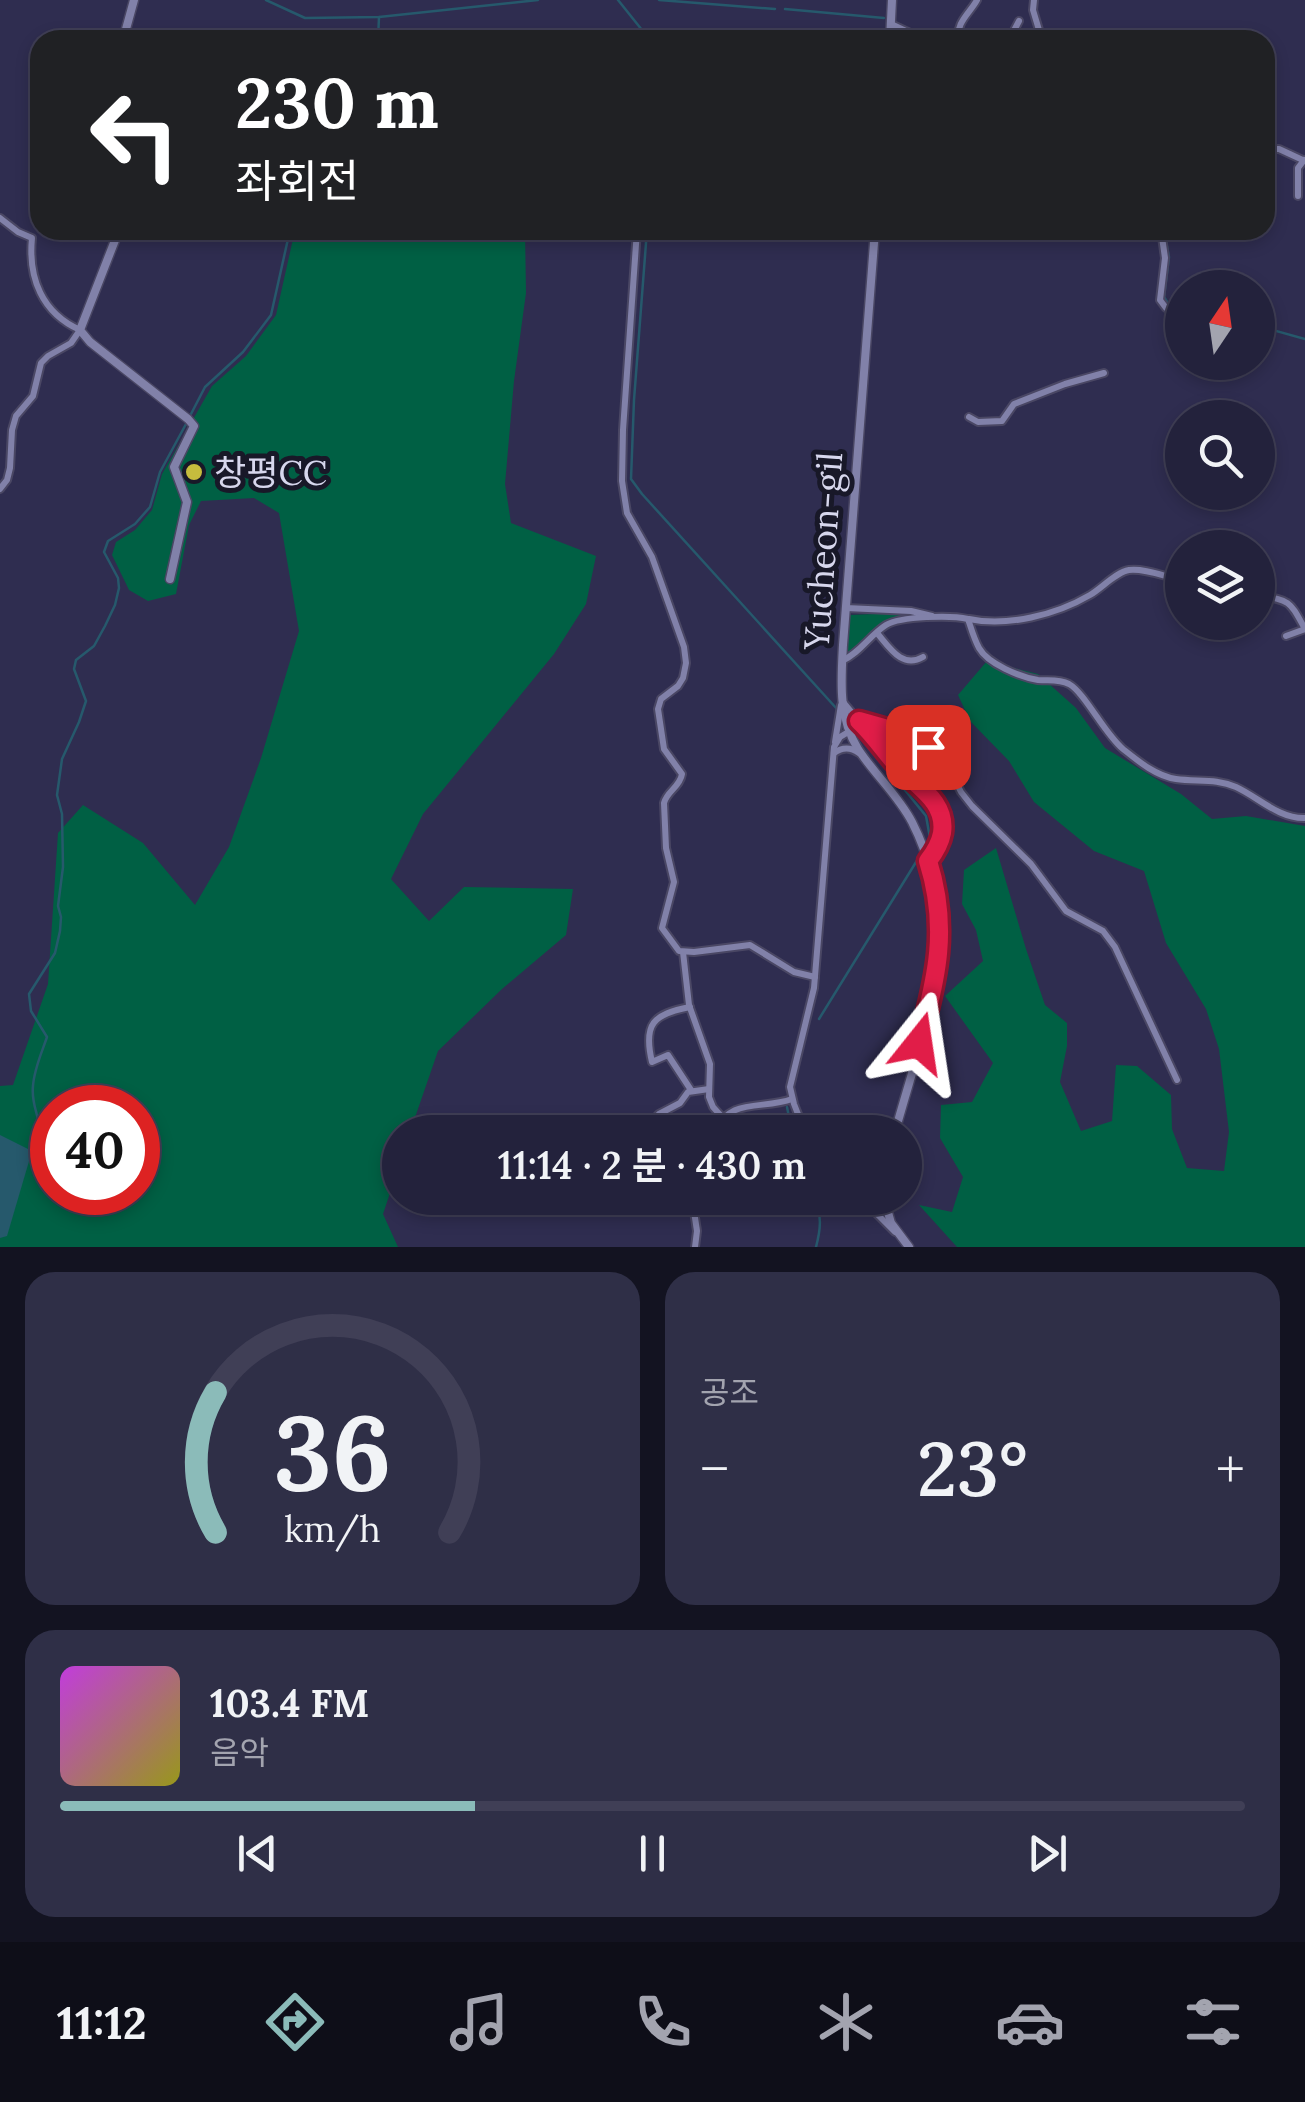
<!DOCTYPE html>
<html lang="ko">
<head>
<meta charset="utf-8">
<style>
	:root { --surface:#23223c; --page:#2f2f47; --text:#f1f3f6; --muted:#a3a4af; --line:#403f56; --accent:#8bbbb9 }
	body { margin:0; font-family:Lora,"Noto Sans KR",serif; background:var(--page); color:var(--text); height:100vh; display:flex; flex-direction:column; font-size:38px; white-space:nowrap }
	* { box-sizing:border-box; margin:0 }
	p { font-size:32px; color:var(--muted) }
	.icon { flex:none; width:55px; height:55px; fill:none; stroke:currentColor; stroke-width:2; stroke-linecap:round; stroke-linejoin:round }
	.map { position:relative; height:1247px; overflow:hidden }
	.side { display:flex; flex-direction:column; gap:25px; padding:25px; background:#131321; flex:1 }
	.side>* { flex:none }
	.banner { position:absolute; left:30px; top:30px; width:1245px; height:210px; border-radius:30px; box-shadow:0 5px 15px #0003,0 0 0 2px var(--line); background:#202124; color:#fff; overflow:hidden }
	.needle { width:65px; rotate:13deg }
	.buttons { position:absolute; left:1165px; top:270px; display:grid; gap:20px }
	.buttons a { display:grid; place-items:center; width:110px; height:110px; border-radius:50%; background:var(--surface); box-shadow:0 5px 15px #0003,0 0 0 2px var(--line); font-size:50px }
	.speed { position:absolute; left:30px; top:1085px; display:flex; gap:20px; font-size:50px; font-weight:700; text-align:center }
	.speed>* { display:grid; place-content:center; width:130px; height:130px; border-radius:50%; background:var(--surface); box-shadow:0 5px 15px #0003,0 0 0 2px var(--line); line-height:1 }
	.speed .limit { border:15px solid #d22; background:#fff; color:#111 }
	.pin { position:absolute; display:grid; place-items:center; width:85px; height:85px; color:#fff; margin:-42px; border-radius:20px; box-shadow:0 5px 15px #0006 }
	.me { position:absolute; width:110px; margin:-55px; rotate:15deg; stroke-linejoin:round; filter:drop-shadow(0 0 8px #0008) }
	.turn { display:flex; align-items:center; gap:35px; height:210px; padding:0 40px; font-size:45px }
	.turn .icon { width:130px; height:130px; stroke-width:2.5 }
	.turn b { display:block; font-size:70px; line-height:85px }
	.big { font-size:75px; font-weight:600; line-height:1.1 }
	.side .widget { flex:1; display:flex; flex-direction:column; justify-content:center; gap:15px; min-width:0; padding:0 35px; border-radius:30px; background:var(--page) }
	.side .dial { align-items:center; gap:0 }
	.dial svg { height:260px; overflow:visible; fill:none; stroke:var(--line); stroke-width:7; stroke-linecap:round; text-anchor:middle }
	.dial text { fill:var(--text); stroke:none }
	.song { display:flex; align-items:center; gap:30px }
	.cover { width:120px; height:120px; border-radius:15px; background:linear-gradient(135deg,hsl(290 70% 55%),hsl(60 70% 35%)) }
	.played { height:10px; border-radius:5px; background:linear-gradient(90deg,var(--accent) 35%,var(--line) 35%) }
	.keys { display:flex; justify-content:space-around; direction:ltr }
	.heat { display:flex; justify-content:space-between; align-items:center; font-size:55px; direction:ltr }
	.side .tiles { flex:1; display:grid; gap:25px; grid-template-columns:1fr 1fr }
	.widget:last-child { grid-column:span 2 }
	.trip { position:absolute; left:382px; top:1115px; width:540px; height:100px; border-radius:50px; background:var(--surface); box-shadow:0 5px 15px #0003,0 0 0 2px var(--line); font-weight:600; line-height:100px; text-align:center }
	.menu { display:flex; height:160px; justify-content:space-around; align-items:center; background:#0e0e18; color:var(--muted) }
	.menu .icon { width:70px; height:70px }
	.menu .selected { color:var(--accent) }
	.menu b { font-size:45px; color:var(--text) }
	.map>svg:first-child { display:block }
	.green { fill:#006044; fill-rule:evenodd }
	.water { fill:#26596c }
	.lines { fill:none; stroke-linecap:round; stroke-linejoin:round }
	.stream { stroke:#26596c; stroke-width:2.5 }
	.minor-casing { stroke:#4a4764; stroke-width:10 }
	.tertiary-casing { stroke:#4a4764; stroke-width:11 }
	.minor { stroke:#8181a9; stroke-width:6 }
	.tertiary { stroke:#8181a9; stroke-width:8 }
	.route-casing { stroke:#92132f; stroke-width:25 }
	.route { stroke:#e11d48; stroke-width:18 }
	.poi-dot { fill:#c6bc3d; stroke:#181828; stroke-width:4 }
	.labels { text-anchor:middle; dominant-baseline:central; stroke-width:10; stroke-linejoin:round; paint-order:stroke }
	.poi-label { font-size:35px; fill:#d7d7ed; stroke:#181828; text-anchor:start }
	.street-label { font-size:35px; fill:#d7d7ed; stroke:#181828 }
</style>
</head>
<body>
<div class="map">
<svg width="1305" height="1247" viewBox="0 0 1305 1247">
	<rect width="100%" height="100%" fill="#2f2d50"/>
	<!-- green -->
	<g class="green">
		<path d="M295,230H525L526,293L514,381L505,484L511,523L596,556L586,604L554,654L423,814L391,879L429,921L464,887L573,889L566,935L502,989L438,1051L410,1132H400V1163L383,1214L398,1247H0V1086L13,1085L48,984L58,833L83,805L143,843L195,905L229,847L261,758L299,631L279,513L254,498L201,501L189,525L176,594L148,601L129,590L112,555L116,542L135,530L152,510L162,474L212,386L246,356L276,315ZM52,1108H138V1192H52Z"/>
		<polygon points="901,613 914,616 890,620 845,656 849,615"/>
		<polygon points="987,661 1038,674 1076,708 1105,748 1181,794 1212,819 1246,816 1305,826 1305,1247 957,1247 919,1205 952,1212 963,1177 940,1138 941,1105 972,1102 993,1063 945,996 983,961 976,930 962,904 964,870 996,848 1026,949 1045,1005 1067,1023 1067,1046 1060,1082 1081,1131 1112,1121 1116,1065 1137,1066 1171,1095 1172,1129 1187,1168 1224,1171 1229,1132 1219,1049 1206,1009 1166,943 1144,871 1094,851 1034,802 1009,761 970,721 958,695"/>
	</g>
	<!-- water -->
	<polygon class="water" points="0,1135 32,1151 7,1236 0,1238"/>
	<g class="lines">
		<!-- stream -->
		<g class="stream">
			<polyline points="266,0 305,18 379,17 538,0"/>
			<polyline points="618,0 650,40"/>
			<polyline points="659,0 775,9"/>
			<polyline points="785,9 884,18"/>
			<polyline points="378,40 379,17"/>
			<polyline points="647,230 634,400 631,479 642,494 837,709"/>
			<polyline points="1164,230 1169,257 1164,297 1169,305"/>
			<polyline points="1179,306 1182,307"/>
			<polyline points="1258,326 1305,339"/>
			<polyline points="191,414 205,387 243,352 271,315 290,230"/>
			<polyline points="852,725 926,816 930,838 925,847"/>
			<polyline points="819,1019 921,854"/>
			<polyline points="787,1107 792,1132"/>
			<path d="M32,1151C49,1124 30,1112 33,1086C34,1069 42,1052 47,1037L31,1011L29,994L55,953L60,931L61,917L58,906L63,867L62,814L57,795L62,759L79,722L86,701L74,669L76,660L94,646L105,626L115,605L119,588L118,578L104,552L108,541L135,524L150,507L160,472L186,424"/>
			<path d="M814,1198C822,1216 821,1228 816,1247"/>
		</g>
		<!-- minor casing -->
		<g class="minor-casing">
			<g id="minor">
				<polyline points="1034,0 1033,10 1042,40"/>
				<polyline points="891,24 925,40"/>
				<path d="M959,40C955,23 970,13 977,0"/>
				<polyline points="1009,40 1019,21"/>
				<polyline points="1265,149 1279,149 1305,161"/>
				<polyline points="1298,196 1298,168 1304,160"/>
				<path d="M0,218L18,232L32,238C28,278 42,313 80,330L71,343L48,356L41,363L33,396L16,416L12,430L10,468L7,480L0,489"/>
				<path d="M637,230L623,430L622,481L627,513L652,557L684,647L686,663L683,678L678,686L661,699L658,709L664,749L682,774C680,787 667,791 664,803L666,848L674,882L662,928L679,951L694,952L750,945L794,972L815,977"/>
				<polyline points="1161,230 1165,258 1160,300 1166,308 1173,309 1176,298 1182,300"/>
				<polyline points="969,417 978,422 1002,421 1014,404 1065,384 1104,373"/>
				<path d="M1258,595C1291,601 1289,600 1305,629"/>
				<polyline points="846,608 911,611 932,616"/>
				<path d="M969,619C1007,627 1056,615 1090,595C1102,588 1116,572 1129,570C1145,568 1166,577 1182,580"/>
				<path d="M877,633C890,648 902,669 923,657"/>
				<polyline points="1211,636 1216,622"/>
				<polyline points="1286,636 1305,629"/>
				<path d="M842,661C860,653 870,635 886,625C901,616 951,615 968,619C971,628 974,639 979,648C988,664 1020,677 1038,680C1049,681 1059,679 1069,684C1085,693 1104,733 1123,749C1138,761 1156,776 1176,779C1197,782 1216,778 1236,787C1258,797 1279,819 1305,818"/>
				<path d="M843,702C860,723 878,743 895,763C909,780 938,794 942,817C945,833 938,850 928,861"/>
				<polyline points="859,721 912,736 944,759 961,792 972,806 1031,864 1066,911 1103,931 1115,947 1177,1080"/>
				<polyline points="835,742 841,705"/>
				<path d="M834,753C842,747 851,747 859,753"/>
				<polyline points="683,952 689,1005 710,1064 709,1097 713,1107 723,1118"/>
				<path d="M690,1007C653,1014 643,1024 652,1062L668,1055L691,1090"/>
				<polyline points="561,1127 567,1127 571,1132"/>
				<polyline points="597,1132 614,1128 648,1126 659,1114 680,1103 688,1092 709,1089"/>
				<path d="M715,1132C729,1097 763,1110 792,1099"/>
				<polyline points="805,1132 794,1104 790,1087 814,988 834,747 840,737 850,731"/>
				<polyline points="692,1198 697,1231 695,1247"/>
				<polyline points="859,1198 871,1205 886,1208"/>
				<polyline points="876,1198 872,1201 863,1200 895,1232"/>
			</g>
		</g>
		<!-- tertiary casing -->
		<g class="tertiary-casing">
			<g id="tertiary">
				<polyline points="123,40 134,0"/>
				<polyline points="890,40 892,0"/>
				<polyline points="119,230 80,330 90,342 188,419 194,426 174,467 187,502 170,579"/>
				<path d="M875,230L843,645C841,681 838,717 858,749C875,775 898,795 912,822C967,930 924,1026 895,1132"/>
				<polyline points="884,1198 891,1223 909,1247"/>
			</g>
		</g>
		<!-- minor -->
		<use href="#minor" class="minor"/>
		<!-- tertiary -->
		<use href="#tertiary" class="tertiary"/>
	</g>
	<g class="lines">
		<!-- route casing -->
		<g class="route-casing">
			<path id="route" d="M919,1043C937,978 949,927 928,861C935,852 940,844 942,833C947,800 914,785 896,764C883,749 873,734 859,721L912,736L928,747"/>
		</g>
		<!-- route -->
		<use href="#route" class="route"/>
	</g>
	<!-- markers -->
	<circle class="poi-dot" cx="194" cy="472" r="10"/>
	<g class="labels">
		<!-- poi labels -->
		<g class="poi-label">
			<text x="214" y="472">창평CC</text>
		</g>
		<!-- street labels -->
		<g class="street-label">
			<text transform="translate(823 551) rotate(-86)">Yucheon-gil</text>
		</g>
	</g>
</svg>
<div class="buttons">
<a><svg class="needle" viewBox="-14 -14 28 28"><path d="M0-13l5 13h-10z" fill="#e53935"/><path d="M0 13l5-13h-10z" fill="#a3a4af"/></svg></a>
<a><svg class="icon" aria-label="search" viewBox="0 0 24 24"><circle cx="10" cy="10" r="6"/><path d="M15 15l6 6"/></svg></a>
<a><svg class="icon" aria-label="layers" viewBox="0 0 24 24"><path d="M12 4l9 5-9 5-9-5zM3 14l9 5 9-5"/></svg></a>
</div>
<div class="speed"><div class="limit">40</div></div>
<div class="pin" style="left:928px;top:747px;background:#d93025"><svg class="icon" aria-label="arrive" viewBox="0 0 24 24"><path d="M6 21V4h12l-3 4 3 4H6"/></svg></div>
<svg class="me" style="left:919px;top:1043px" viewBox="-20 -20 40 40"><path d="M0-17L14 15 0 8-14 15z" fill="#e11d48" stroke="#fff" stroke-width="4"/></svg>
<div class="trip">11:14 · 2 분 · 430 m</div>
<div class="banner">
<div class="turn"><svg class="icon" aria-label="left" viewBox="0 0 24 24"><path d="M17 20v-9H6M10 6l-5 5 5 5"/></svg><div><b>230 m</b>좌회전</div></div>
</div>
</div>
<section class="side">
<div class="tiles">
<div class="widget dial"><svg viewBox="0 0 100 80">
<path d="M14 69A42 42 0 1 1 86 69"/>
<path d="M14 69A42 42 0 0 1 14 26" stroke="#8bbbb9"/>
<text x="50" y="56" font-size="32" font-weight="700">36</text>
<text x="50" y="72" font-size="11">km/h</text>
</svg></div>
<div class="widget"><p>공조</p>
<div class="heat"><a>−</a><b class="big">23°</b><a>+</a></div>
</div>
<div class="widget">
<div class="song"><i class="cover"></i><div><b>103.4 FM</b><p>음악</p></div></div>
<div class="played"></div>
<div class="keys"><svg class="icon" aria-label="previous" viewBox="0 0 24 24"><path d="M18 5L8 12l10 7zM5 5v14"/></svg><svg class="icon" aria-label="pause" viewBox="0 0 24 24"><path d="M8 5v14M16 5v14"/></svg><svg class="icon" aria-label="next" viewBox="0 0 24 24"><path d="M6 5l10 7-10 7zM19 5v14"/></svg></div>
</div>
</div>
</section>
<nav class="menu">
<b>11:12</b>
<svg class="icon selected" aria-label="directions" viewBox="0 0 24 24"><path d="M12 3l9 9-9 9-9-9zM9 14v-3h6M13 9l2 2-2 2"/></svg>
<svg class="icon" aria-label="music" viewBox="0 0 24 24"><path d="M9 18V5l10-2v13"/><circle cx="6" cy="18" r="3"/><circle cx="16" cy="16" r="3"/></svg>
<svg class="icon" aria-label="phone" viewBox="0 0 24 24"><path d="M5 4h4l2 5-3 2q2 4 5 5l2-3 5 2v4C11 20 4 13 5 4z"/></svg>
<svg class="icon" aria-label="climate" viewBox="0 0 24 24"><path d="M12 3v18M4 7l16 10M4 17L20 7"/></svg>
<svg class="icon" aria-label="car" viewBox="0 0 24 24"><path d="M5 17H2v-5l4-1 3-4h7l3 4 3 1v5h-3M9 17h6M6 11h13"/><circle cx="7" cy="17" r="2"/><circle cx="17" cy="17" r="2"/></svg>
<svg class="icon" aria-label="filters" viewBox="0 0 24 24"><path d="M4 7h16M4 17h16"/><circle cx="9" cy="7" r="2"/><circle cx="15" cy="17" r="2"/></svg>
</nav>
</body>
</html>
